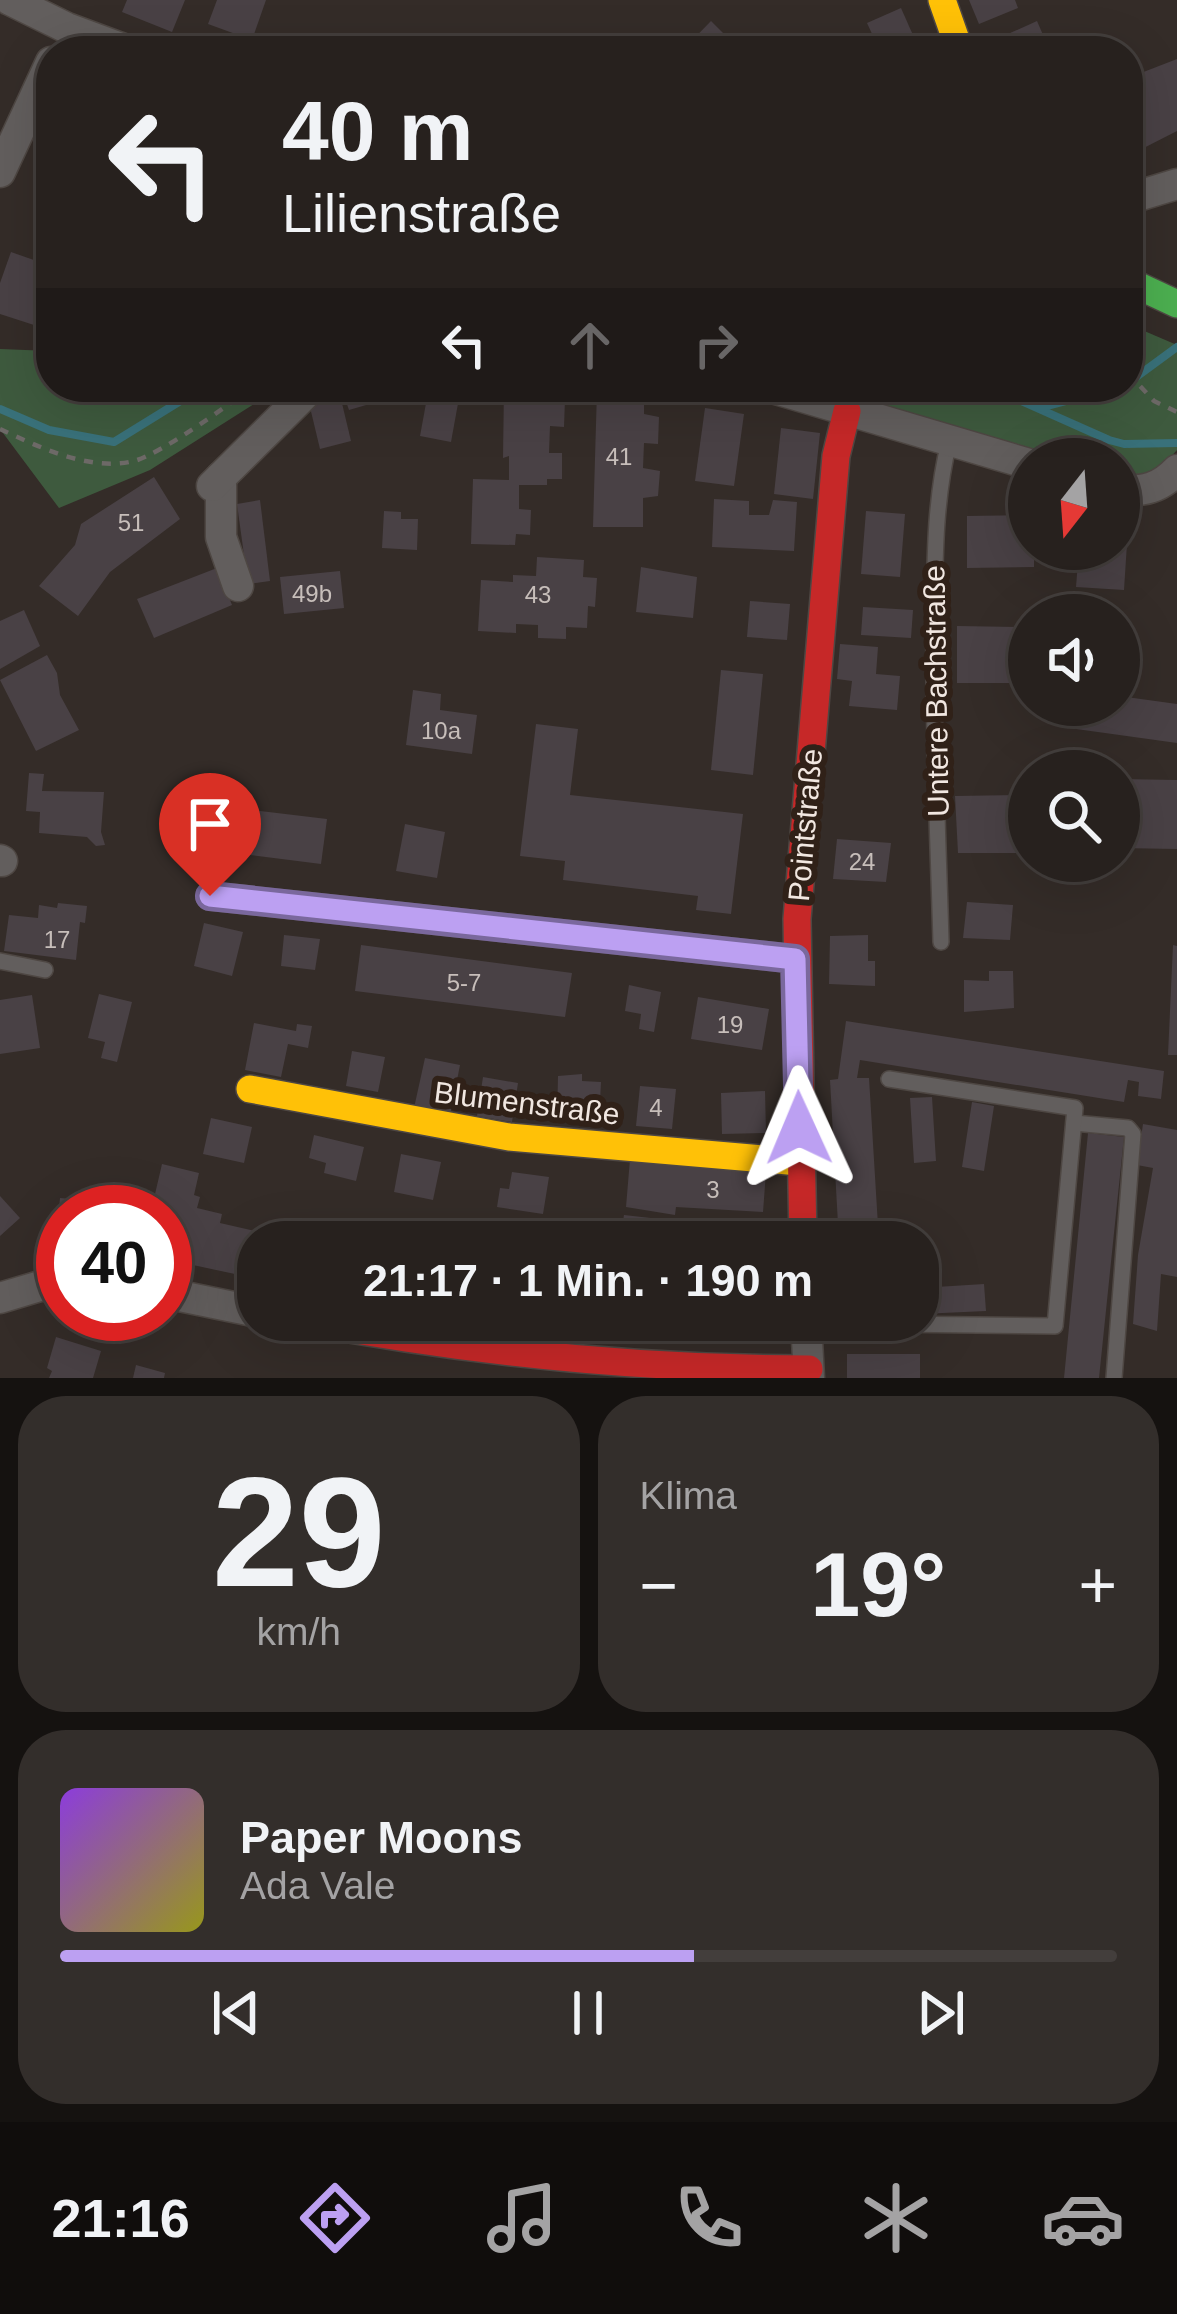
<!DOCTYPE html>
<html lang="de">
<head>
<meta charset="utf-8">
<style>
	:root { --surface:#27211e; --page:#332e2b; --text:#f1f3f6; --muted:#a4a3a4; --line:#433e3c; --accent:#bca0f2 }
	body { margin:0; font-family:Arial,sans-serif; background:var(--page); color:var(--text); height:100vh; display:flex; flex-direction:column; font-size:45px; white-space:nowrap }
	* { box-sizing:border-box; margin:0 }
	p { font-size:39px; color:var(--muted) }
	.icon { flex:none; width:66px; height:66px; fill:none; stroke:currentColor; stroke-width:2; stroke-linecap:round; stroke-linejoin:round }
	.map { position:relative; height:1378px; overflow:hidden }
	.details { display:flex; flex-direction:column; gap:18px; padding:18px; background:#151210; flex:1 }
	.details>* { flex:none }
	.top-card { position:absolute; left:36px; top:36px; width:1107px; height:366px; border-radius:48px; box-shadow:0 12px 48px #0002,0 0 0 3px var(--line); background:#27211e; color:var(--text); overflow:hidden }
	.needle { width:78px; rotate:197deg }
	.fabs { position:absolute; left:1008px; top:438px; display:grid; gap:24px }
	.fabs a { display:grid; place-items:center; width:132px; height:132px; border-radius:50%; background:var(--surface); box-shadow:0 12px 48px #0002,0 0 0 3px var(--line); font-size:60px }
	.speed { position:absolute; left:36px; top:1185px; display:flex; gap:24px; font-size:60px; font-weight:700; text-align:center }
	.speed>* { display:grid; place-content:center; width:156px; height:156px; border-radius:50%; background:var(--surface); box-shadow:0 12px 48px #0002,0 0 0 3px var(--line); line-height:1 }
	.speed .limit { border:18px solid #d22; background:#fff; color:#111 }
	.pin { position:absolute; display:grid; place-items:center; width:102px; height:102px; color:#fff; margin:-123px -51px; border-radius:50% 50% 50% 0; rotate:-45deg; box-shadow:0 0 12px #0007 }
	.pin .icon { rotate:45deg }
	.me { position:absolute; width:132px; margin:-66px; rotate:359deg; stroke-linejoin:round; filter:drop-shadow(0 0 9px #0008) }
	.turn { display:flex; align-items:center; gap:42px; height:252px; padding:0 48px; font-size:54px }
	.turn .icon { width:156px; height:156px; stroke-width:2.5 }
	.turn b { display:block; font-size:84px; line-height:102px }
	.lanes { display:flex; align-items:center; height:114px; padding:0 48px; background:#0003; justify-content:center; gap:60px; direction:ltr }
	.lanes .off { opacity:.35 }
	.big { font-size:90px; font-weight:600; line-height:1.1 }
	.details .tile { flex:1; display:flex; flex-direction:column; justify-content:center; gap:18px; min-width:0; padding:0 42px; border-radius:48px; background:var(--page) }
	.details .dial { align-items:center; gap:0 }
	.dial b { font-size:156px; line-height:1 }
	.song { display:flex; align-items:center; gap:36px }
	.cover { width:144px; height:144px; border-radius:18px; background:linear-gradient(135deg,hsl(270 70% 55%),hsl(60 70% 35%)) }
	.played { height:12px; border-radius:6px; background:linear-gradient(90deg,var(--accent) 60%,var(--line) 60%) }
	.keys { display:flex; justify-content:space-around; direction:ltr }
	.heat { display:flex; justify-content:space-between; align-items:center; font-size:66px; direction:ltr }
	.details .tiles { flex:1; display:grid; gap:18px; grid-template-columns:1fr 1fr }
	.tile:last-child { grid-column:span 2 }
	.trip { position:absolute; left:237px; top:1221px; width:702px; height:120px; border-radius:48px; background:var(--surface); box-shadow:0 12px 48px #0002,0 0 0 3px var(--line); font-weight:600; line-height:120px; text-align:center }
	.dock { display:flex; height:192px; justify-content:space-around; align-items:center; background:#100d0c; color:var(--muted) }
	.dock .icon { width:84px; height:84px }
	.dock .on { color:var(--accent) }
	.dock b { font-size:54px; color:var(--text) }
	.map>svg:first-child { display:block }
	.green { fill:#3e5a3e }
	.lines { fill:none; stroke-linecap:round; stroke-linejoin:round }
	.stream { stroke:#39717a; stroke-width:8 }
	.building { fill:#494145 }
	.lane-casing { stroke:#4e4743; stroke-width:18 }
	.street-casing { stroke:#4e4743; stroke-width:33 }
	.fast-casing { stroke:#4e4743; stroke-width:30 }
	.slow-casing { stroke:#4e4743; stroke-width:30 }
	.jam-casing { stroke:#4e4743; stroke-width:30 }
	.path { stroke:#6d6967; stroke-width:4.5; stroke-dasharray:9 9; stroke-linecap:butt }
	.lane { stroke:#625e5d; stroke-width:15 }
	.street { stroke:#625e5d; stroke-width:30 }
	.fast { stroke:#4caf50; stroke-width:27 }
	.slow { stroke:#ffc107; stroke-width:27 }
	.jam { stroke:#c62828; stroke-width:27 }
	.route-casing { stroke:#7a689d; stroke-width:30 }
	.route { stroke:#bca0f2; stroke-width:21 }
	.labels { text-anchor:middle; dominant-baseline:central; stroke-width:12; stroke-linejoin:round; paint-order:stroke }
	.number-label { font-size:24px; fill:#c7beba }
	.street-label { font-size:30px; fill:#f1e7e1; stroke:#302118 }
</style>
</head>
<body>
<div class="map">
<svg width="1177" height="1378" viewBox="0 0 1177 1378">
	<rect width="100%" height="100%" fill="#342c28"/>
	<!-- green -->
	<g class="green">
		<path d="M1128,324L1177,345V450C1161,468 1146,481 1119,475V459H1061L799,387H1128Z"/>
		<polygon points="0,349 51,351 51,387 281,387 150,470 59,508 0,429"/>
	</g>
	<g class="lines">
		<!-- stream -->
		<g class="stream">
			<polyline points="1128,383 1177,347"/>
			<polyline points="990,387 1109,440 1124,444 1177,443"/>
			<polyline points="1040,408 1119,387"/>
			<polyline points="0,409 49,430 114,442 203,387"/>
		</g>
	</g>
	<!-- building -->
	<g class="building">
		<polygon points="127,0 185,0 172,32 122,12"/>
		<polygon points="217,0 266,0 252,40 208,24"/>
		<polygon points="969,0 1015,0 1018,8 979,24"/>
		<polygon points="901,8 920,51 880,51 867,23"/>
		<polygon points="711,21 741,51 682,51"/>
		<polygon points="1037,21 1050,51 994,51 990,42"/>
		<polygon points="821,38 826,51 785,51 785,50"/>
		<polygon points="1177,59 1177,131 1128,156 1128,78"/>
		<polygon points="11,252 51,266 34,325 0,314 0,283"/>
		<polygon points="341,387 395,387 397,396 349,410"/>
		<polygon points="429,387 461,387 451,442 420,436"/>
		<polygon points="504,387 553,387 553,399 565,399 564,427 550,426 549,453 562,453 562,479 547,479 547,485 519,485 519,509 531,510 530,535 516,534 515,545 471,544 473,479 509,480 509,456 503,458"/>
		<polygon points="597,390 644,390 644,414 659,417 658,444 644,443 643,468 660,471 658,496 643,498 643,527 593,527"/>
		<polygon points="340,395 351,441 320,449 309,403"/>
		<polygon points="705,408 744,414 734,486 695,481"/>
		<polygon points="781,428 820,433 813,499 774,494"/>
		<polygon points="154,477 180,519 110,572 78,616 39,586 75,545 81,524"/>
		<polygon points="714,499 749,501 749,515 769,515 773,500 797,502 794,551 712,547"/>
		<polygon points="260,500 270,581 248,584 237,504"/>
		<polygon points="384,511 401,512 401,519 418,519 417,550 382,548"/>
		<polygon points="866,511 905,514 900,577 861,574"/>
		<polygon points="1029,515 1029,549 1034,549 1034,567 967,568 967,516"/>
		<polygon points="1119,528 1128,528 1124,590 1076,587 1079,549 1119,549"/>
		<polygon points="537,557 584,560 583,577 597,578 595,607 588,606 587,628 566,627 566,639 538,638 538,625 516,624 516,633 478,631 481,580 513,582 513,575 536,576"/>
		<polygon points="641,567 697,577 693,618 636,612"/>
		<polygon points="217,568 232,605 154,638 137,599"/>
		<polygon points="340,571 344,608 284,614 280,577"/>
		<polygon points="750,601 790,604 787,640 747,637"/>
		<polygon points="863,607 913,610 911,638 861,635"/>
		<polygon points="24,610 40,646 0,669 0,621"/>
		<polygon points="957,626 1018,627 1018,683 957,683"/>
		<polygon points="840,644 878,647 876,674 900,676 897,710 849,706 852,681 837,679"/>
		<polygon points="47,655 57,673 60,695 79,730 36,751 0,680"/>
		<polygon points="721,670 763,674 753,775 711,770"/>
		<polygon points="413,690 441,694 440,710 477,715 472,754 406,745"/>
		<polygon points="1119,696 1177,704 1177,743 1069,728 1072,705 1119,705"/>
		<polygon points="536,724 578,729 570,795 743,814 731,914 696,910 698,896 563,880 565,861 520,856"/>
		<polygon points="29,773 44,774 42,791 104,792 101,832 105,845 96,846 87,837 39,833 40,812 26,811"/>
		<polygon points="1119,779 1177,780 1177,849 1119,848"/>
		<polygon points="1021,795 1021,853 958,853 955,796"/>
		<polygon points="217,806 327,819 321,864 211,850"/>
		<polygon points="405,824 445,832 437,878 396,871"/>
		<polygon points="837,839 891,843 886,882 833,879"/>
		<polygon points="967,902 1013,905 1010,940 963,938"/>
		<polygon points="58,903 87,906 85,923 80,922 76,960 4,951 9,915 38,918 39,905 57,908"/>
		<polygon points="204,923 243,932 232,976 194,966"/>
		<polygon points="284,935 320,939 315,970 281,966"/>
		<polygon points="868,935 868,961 875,961 875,986 829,984 830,936"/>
		<polygon points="361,945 572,973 565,1017 355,991"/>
		<polygon points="1173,945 1177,946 1177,1055 1168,1055"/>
		<polygon points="989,971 1013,971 1014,1008 964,1012 964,980 989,981"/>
		<polygon points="629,985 661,992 654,1032 639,1029 641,1014 625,1011"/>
		<polygon points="99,994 132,1002 117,1062 101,1058 105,1042 88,1038"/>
		<polygon points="32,995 40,1048 0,1054 0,1000"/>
		<polygon points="698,997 769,1009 762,1050 691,1039"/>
		<polygon points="846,1021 1164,1071 1161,1099 1138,1096 1139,1082 1128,1080 1124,1102 860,1060 857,1078 869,1078 879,1242 839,1242 830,1080 838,1079"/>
		<polygon points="254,1023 296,1031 297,1024 312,1026 308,1048 288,1044 281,1077 245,1070"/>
		<polygon points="352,1051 385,1057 378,1092 346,1086"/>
		<polygon points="425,1058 460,1065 450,1116 414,1108"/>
		<polygon points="582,1074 582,1081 601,1082 599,1122 557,1121 558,1076"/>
		<polygon points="483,1077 518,1083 512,1122 477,1116"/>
		<polygon points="640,1086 676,1089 672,1129 636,1126"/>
		<polygon points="765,1091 766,1133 722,1134 721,1093"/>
		<polygon points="932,1097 936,1161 914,1163 910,1098"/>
		<polygon points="972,1102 994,1106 984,1171 962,1167"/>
		<polygon points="211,1118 252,1127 244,1163 203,1154"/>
		<polygon points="1143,1124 1177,1130 1177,1277 1161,1274 1157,1331 1133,1324 1138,1255 1153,1168 1137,1165"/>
		<polygon points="1088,1133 1124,1137 1117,1204 1099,1378 1064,1378"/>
		<polygon points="314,1135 364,1147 356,1181 324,1173 326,1163 309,1158"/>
		<polygon points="401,1154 441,1162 433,1200 394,1192"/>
		<polygon points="630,1159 766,1172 763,1212 676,1207 675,1215 626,1207"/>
		<polygon points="162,1164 199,1173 194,1195 200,1197 197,1208 222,1214 220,1223 281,1237 284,1223 313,1229 311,1242 258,1242 258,1279 165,1259 169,1210 152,1207"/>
		<polygon points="512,1172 549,1177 543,1214 497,1207 500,1188 509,1189"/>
		<polygon points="0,1196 20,1218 0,1236"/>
		<polygon points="60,1198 102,1202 101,1212 63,1212 63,1240 56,1239"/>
		<polygon points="624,1215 677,1221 674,1242 620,1240"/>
		<polygon points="984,1284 986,1311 921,1314 920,1288"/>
		<polygon points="101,1314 127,1314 121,1344 96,1339"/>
		<polygon points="494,1320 582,1320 581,1335 565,1334 565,1331 545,1329 545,1333 493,1328"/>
		<polygon points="601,1320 654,1320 652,1337 600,1333"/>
		<polygon points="678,1320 772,1320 771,1342 677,1339"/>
		<polygon points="56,1337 101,1351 93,1378 49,1378 52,1371 47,1368"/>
		<rect x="847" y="1354" width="73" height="24"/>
		<polygon points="136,1365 165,1373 164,1378 133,1378"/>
	</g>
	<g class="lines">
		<!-- lane casing -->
		<g class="lane-casing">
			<g id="lane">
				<path d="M941,942C938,837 933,732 934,626C935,563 934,503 949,442"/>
				<polyline points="0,961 45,970"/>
				<polyline points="1074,1123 1128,1128 1133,1134 1114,1378"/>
				<polyline points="807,1323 1055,1326 1075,1108 889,1079"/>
			</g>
		</g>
		<!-- street casing -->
		<g class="street-casing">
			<g id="street">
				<polyline points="10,0 67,28 129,51"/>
				<polyline points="0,172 51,62"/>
				<polyline points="1128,199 1177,184"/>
				<polyline points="769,387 1029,464"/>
				<polyline points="221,477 221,537 238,586"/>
				<polyline points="212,486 312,387"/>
				<path d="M1119,490C1144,492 1160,488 1177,470"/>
				<polyline points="0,860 2,861"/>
				<polyline points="165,1293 258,1312"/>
				<polyline points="0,1298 40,1286 63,1285"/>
				<polyline points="806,1320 809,1378"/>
			</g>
		</g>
		<!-- fast casing -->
		<g class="fast-casing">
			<polyline id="fast" points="1128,281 1177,304"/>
		</g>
		<!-- slow casing -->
		<g class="slow-casing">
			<g id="slow">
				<polyline points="942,0 960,51"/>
				<polyline points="210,896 795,959"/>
				<polyline points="250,1089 509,1137 799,1162"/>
			</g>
		</g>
		<!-- jam casing -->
		<g class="jam-casing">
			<g id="jam">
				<polyline points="803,1242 797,919 836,456 847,411"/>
				<path d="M300,1320C469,1352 637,1369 809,1369"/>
			</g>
		</g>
		<!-- path -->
		<g class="path">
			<polyline points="1128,373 1154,401 1177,412"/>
			<path d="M0,429C39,447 90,472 134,461C161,454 228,405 253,387"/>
		</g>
		<!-- lane -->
		<use href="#lane" class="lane"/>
		<!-- street -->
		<use href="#street" class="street"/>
		<!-- fast -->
		<use href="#fast" class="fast"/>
		<!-- slow -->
		<use href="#slow" class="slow"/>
		<!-- jam -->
		<use href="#jam" class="jam"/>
	</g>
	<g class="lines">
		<!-- route casing -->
		<g class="route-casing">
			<polyline id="route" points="210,896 795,959 799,1128"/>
		</g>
		<!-- route -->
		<use href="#route" class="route"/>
	</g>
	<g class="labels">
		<!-- number labels -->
		<g class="number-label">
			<text x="619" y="456">41</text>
			<text x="131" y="522">51</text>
			<text x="312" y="593">49b</text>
			<text x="538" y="594">43</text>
			<text x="441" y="730">10a</text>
			<text x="862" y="861">24</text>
			<text x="57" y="939">17</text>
			<text x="464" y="982">5-7</text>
			<text x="730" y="1024">19</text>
			<text x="656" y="1107">4</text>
			<text x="713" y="1189">3</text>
		</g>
		<!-- street labels -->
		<g class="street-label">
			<text transform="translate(936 691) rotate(-91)">Untere Bachstraße</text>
			<text transform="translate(805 825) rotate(-85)">Pointstraße</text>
			<text transform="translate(527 1103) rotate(7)">Blumenstraße</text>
		</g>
	</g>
</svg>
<div class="fabs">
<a><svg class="needle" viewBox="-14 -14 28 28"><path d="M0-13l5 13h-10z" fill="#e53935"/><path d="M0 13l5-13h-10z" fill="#a4a3a4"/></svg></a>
<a><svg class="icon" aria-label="sound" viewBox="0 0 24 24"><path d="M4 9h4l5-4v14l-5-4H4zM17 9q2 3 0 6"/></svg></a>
<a><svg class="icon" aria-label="search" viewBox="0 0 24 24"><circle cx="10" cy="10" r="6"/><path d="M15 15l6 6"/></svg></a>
</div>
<div class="speed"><div class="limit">40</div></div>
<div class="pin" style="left:210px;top:896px;background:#d93025"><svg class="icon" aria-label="arrive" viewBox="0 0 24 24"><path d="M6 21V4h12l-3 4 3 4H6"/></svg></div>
<svg class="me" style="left:799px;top:1128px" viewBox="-20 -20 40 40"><path d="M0-17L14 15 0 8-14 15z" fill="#bca0f2" stroke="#fff" stroke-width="4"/></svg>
<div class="trip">21:17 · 1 Min. · 190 m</div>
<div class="top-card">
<div class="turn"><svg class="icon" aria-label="left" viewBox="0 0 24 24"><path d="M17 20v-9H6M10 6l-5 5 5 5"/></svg><div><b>40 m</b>Lilienstraße</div></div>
<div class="lanes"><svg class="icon" aria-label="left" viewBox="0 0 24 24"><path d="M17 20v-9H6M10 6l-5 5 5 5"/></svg><svg class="icon off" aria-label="ahead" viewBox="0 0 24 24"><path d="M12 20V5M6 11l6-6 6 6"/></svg><svg class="icon off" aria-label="right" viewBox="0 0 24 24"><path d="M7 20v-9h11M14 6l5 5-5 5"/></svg></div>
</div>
</div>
<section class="details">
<div class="tiles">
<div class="tile dial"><b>29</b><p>km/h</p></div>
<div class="tile"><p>Klima</p>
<div class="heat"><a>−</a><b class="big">19°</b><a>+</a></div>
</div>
<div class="tile">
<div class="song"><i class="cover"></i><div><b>Paper Moons</b><p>Ada Vale</p></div></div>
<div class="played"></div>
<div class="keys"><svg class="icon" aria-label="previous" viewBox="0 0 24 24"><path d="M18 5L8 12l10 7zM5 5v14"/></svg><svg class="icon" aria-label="pause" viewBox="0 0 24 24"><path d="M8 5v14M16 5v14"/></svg><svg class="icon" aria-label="next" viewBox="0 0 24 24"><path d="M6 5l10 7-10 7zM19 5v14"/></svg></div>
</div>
</div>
</section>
<nav class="dock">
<b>21:16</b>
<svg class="icon on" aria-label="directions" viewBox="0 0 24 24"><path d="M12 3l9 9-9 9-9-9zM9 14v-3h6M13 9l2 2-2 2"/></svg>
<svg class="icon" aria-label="music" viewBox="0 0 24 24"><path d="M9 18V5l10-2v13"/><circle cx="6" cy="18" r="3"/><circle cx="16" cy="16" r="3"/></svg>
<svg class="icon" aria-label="phone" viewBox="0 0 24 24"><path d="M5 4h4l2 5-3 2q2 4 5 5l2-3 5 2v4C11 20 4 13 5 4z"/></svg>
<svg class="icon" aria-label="climate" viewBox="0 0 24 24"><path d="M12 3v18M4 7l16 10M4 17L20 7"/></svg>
<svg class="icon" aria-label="car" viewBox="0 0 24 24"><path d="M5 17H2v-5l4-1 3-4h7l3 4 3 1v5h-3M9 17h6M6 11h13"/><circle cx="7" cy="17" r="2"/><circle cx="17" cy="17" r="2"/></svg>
</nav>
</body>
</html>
